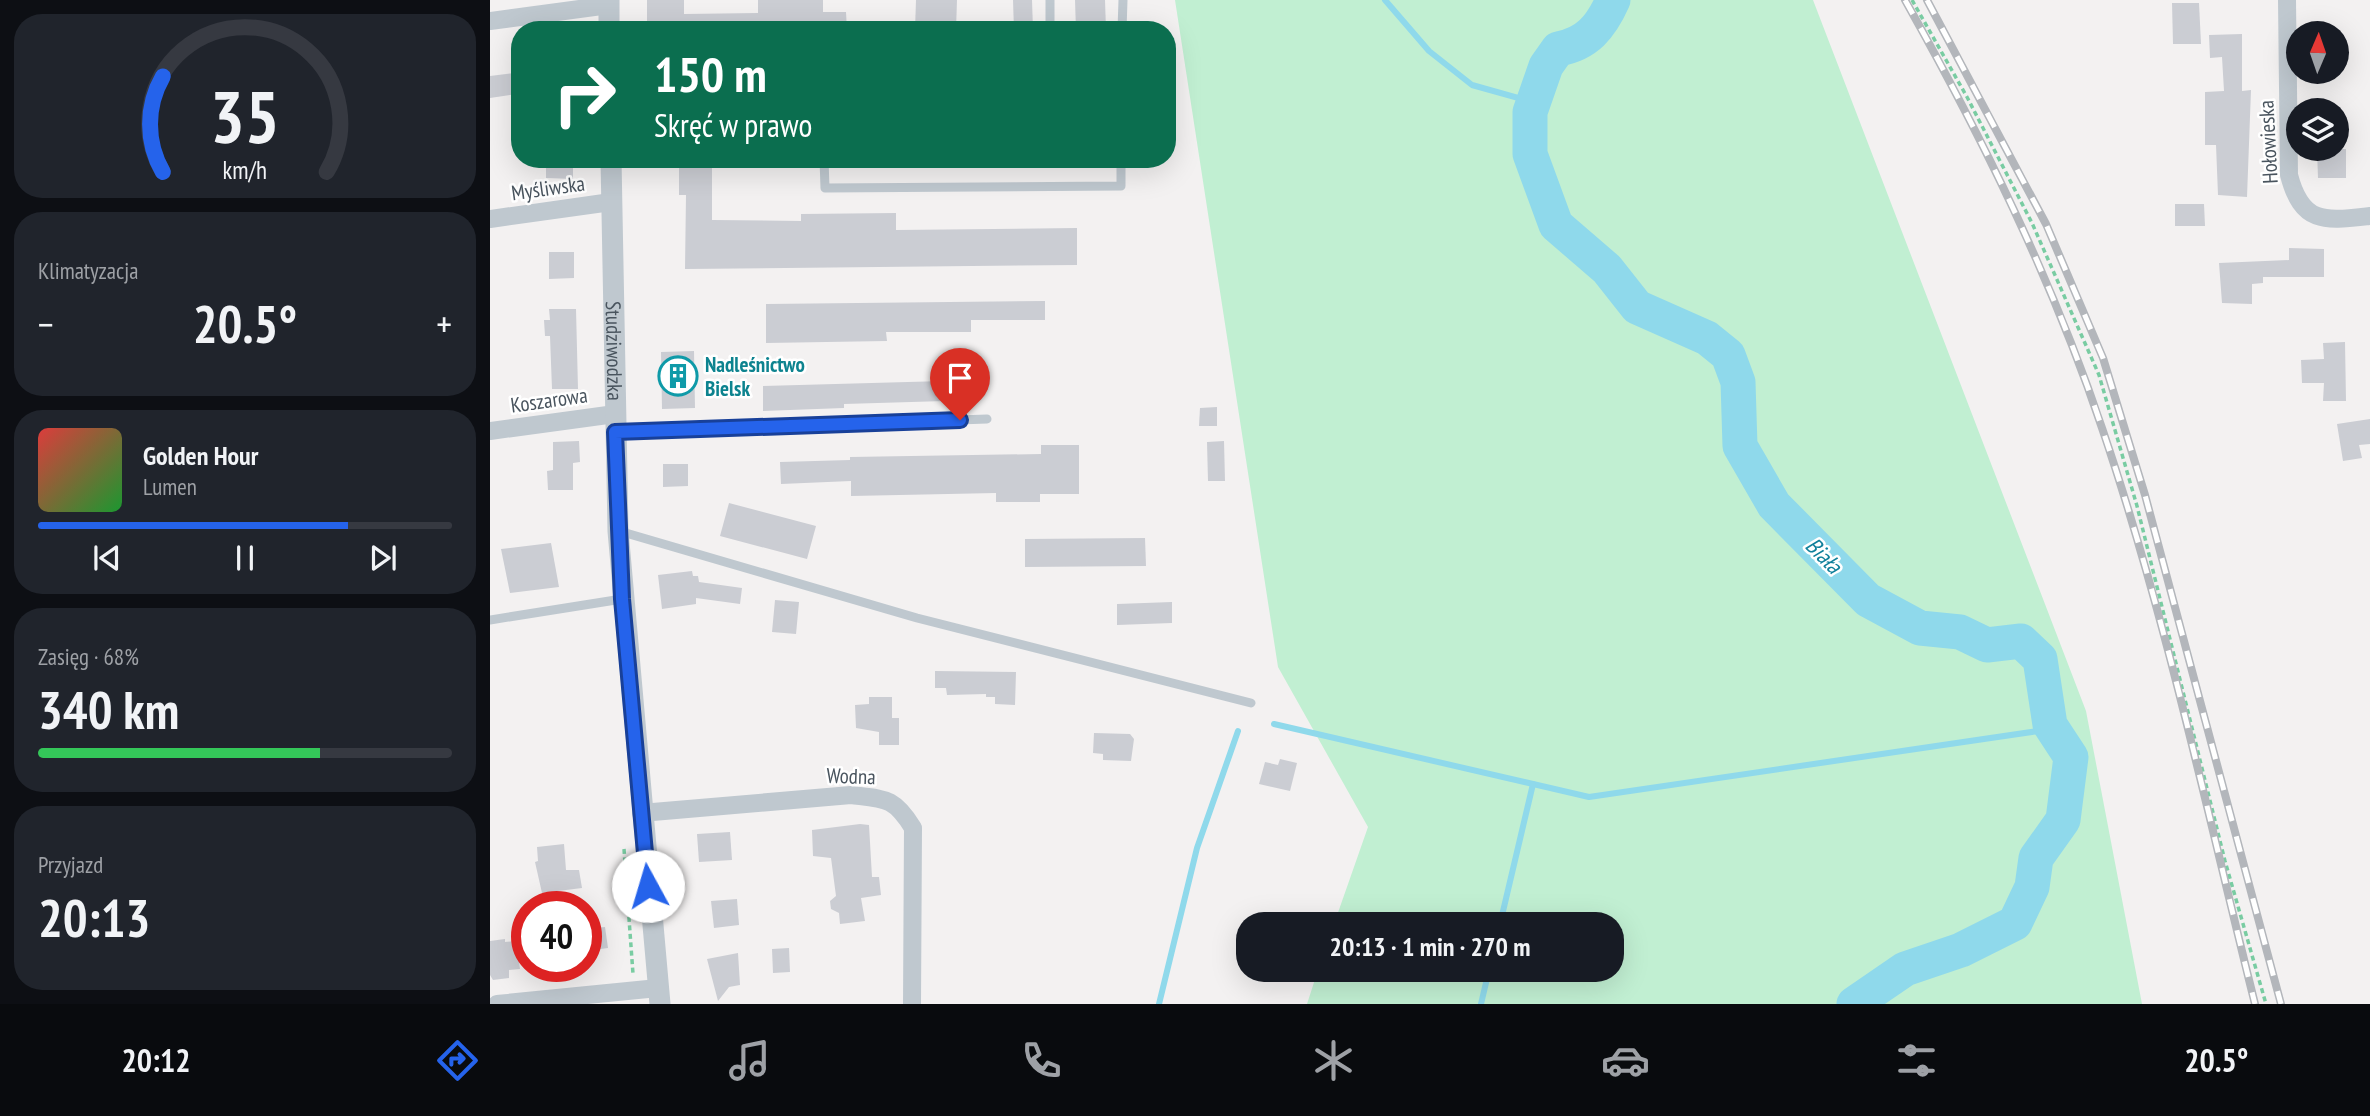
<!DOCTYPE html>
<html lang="pl">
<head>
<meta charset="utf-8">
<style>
	:root { --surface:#171b24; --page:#20242c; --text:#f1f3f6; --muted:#9ea1a6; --line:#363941; --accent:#2563eb }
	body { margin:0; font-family:"PT Sans Narrow",sans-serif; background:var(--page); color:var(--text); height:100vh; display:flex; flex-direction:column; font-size:26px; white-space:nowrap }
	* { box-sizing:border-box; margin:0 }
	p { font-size:23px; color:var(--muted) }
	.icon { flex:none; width:38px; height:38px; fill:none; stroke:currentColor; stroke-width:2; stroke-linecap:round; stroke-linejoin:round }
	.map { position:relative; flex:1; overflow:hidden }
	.side { display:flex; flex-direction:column; gap:14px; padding:14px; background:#0d0f14; width:490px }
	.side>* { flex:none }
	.top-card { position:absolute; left:21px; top:21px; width:665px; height:147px; border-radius:28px; box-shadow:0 7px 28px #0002; background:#0b6e4f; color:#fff; overflow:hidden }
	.needle { width:46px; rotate:2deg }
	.buttons { position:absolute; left:1796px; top:21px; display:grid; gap:14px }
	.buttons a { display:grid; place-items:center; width:63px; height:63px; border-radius:50%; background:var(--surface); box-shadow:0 7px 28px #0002; font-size:35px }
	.speed { position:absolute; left:21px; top:891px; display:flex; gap:14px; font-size:35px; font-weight:700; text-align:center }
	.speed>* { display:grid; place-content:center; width:91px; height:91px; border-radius:50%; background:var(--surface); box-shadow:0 7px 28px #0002; line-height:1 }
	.speed .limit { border:10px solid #d22; background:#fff; color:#111 }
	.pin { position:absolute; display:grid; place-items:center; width:60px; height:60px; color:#fff; margin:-72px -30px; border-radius:50% 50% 50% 0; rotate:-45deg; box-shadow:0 0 7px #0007 }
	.pin .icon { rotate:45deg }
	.me { position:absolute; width:77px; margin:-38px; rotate:354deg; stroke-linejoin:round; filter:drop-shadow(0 0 5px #0008) }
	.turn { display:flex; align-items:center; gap:24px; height:147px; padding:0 28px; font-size:32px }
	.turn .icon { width:91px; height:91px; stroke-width:2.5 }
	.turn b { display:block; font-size:49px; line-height:60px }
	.big { font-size:52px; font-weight:700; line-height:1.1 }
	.side .card { flex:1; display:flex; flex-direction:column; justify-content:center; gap:10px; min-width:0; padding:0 24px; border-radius:28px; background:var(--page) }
	.side .dial { align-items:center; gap:0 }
	.dial svg { height:182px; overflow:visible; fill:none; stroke:var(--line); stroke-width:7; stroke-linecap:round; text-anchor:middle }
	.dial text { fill:var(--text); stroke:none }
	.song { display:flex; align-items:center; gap:21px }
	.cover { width:84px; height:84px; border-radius:10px; background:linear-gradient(135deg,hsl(0 70% 55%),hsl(130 70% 35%)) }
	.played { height:7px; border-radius:4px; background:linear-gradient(90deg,var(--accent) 75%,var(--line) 75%) }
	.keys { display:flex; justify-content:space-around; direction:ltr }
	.heat { display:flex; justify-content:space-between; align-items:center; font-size:38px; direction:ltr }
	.charge { height:10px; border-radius:5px; background:linear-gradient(90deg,#34c759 68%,var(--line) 0) }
	.trip { position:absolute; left:746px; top:912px; width:388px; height:70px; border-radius:28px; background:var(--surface); box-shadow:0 7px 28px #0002; font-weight:700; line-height:70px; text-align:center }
	.dock { display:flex; height:112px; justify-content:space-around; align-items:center; background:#090b0e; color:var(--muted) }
	.dock .icon { width:49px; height:49px }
	.dock .current { color:var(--accent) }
	.dock b { font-size:32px; color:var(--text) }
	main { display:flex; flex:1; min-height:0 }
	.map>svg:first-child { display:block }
	.green { fill:#c1efd2 }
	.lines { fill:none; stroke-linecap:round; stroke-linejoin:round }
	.stream { stroke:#8fd9eb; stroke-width:6 }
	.river { stroke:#8fd9eb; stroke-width:35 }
	.building { fill:#cbcdd3 }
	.path { stroke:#79cca2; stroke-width:3.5; stroke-dasharray:5 3.5; stroke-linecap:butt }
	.service { stroke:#bfc8cf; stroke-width:9 }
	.minor { stroke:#bfc8cf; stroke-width:18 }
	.tertiary { stroke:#bfc8cf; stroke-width:21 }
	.rail-casing { stroke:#b3b6bb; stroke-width:8 }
	.rail { stroke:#fff; stroke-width:5; stroke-dasharray:16; stroke-linecap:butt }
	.route-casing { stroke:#184099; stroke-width:18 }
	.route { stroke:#2563eb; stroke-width:12 }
	.labels { text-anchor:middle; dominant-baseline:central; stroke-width:5; stroke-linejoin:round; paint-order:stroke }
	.street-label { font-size:21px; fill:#49545e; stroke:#fff }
	.culture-label { font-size:21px; font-weight:bold; fill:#0d838f; stroke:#fff; text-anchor:start }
	.water-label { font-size:23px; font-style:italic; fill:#10809b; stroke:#fff }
</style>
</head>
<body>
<main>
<section class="side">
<div class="card dial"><svg viewBox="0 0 100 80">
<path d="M14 69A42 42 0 1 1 86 69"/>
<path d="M14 69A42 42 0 0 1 14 27" stroke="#2563eb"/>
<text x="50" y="56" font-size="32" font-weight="700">35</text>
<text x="50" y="72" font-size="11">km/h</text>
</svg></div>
<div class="card"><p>Klimatyzacja</p>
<div class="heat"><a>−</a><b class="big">20.5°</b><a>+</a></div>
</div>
<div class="card">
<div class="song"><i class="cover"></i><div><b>Golden Hour</b><p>Lumen</p></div></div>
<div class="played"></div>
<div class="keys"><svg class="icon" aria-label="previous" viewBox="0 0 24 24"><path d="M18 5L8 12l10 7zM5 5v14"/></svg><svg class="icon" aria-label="pause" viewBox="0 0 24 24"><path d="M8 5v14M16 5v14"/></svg><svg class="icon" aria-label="next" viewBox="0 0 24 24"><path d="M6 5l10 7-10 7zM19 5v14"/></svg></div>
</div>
<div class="card"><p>Zasięg · 68%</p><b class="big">340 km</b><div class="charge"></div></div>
<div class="card"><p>Przyjazd</p><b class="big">20:13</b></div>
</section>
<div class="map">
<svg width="1880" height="1004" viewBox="0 0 1880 1004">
	<rect width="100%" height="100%" fill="#f3f1f1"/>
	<!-- green -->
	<polygon class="green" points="685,0 1323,0 1596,711 1652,1004 817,1004 828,970 1122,970 1122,924 844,924 878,827 788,667"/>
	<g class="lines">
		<!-- stream -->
		<g class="stream">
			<polyline points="895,0 939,51 982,85 1043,102"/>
			<polyline points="784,724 1099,797 1562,729"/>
			<polyline points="1010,924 1043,784"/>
			<polyline points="669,1004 707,848 748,731"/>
			<polyline points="991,1004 999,970"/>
		</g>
		<!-- river -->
		<path class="river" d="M1123,0C1111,27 1097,44 1068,49L1056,66L1040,112V154L1066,225L1117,269L1147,307L1217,338L1238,355L1248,382L1250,446L1284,505L1378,600L1430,628L1470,632L1497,645L1531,641L1550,659L1560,725L1581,757L1573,820L1546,858L1542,887L1525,923L1471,950L1415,969L1364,1004"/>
	</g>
	<!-- building -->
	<g class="building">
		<polygon points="157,0 194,0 194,14 268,13 268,0 333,0 333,12 356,12 357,30 157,30"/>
		<polygon points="426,0 467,0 466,30 425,30"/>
		<polygon points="523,0 542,0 543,30 524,30"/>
		<polygon points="585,0 615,0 616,30 586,30"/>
		<polygon points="1682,3 1709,3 1711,44 1683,44"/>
		<polygon points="1752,34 1752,91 1761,90 1757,197 1728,195 1726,145 1715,145 1715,92 1734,91 1732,57 1720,58 1719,35"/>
		<polygon points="24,73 27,94 0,98 0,76"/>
		<polygon points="1827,149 1856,149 1856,178 1828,178"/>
		<polygon points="56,159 83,159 83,179 56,178"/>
		<polygon points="189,159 222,159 222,220 311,221 311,214 406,213 406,230 587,228 587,265 195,269 196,195 189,195"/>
		<polygon points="1685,204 1714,204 1715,226 1685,226"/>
		<polygon points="1799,248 1834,249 1834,277 1773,277 1773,283 1762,284 1762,304 1732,303 1729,263 1799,260"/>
		<polygon points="59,252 84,252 84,278 59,279"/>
		<polygon points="555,301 555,320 481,320 481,332 396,332 397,341 276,343 276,304"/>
		<polygon points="59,309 86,309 88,389 62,389 60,336 55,336 54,320 60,320"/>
		<polygon points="1855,342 1856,401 1833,401 1834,383 1812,383 1811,360 1834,359 1833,343"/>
		<polygon points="204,351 205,408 172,409 171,352"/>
		<polygon points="454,381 455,401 354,404 354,408 273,411 273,386"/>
		<polygon points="727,407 727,426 709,426 710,408"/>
		<polygon points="1880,419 1880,444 1869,445 1872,458 1853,461 1847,424"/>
		<polygon points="89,441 90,462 83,463 83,490 58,490 57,471 63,470 63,442"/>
		<polygon points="734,441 735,481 718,481 717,442"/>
		<polygon points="551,445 589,445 589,494 550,494 550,502 506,502 506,493 361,496 361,481 291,484 290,462 360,460 360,457 551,454"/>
		<polygon points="173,464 198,464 198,486 173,487"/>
		<polygon points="239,503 326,526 317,559 230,536"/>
		<polygon points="655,538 656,566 535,567 535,539"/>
		<polygon points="61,543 69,587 20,593 11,549"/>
		<polygon points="202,571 203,576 208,576 209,582 252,588 250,604 206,598 206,604 172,609 168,575"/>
		<polygon points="285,600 309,602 306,634 282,632"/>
		<polygon points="682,602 682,623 627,625 627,604"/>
		<polygon points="445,671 526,672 525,705 505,704 505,697 496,697 496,694 457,695 456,688 445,688"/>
		<polygon points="379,697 402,697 402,718 409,718 409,745 389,745 389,732 366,728 365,705 379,704"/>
		<polygon points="604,733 640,734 644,739 641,761 613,760 613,754 603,753"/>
		<polygon points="790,759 807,763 800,791 769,784 775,762 788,765"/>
		<polygon points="370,824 379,825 382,877 389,877 391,895 371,898 375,921 350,924 349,913 341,909 340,901 346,896 341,858 323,856 322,830"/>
		<polygon points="240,832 242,860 209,862 207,834"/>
		<polygon points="74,844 76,870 89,870 92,888 52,893 45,862 48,861 47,847"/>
		<polygon points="247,899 249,925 224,928 221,901"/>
		<polygon points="115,927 118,948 96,951 96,929"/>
		<polygon points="15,939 15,942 26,941 30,969 19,970 19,978 3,980 0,975 0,941"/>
		<polygon points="299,948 300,972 283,973 282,949"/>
		<polygon points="248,953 250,985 239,987 228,1001 217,959"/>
	</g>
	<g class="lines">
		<!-- path -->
		<g class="path">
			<polyline points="1422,0 1477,97 1542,223 1609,375 1647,506 1735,861 1776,1004"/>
			<polyline points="134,849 143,974"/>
		</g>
		<!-- service -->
		<g class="service">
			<polyline points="560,30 560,0"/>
			<polyline points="632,30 633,0"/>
			<polyline points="334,159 335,188 631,186 631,159"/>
			<polyline points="128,432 497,419"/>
			<polyline points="129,531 427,618 761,703"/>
			<polyline points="0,620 132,599"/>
		</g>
		<!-- minor -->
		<g class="minor">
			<path d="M1797,0L1799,175C1812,225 1835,221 1880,216"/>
			<polyline points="0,21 119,5"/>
			<polyline points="0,219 121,202"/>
			<polyline points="0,431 125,414"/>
			<path d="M151,813L361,795C395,799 404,797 423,828L422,1004"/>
			<polyline points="7,1004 168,988"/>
		</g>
		<!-- tertiary -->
		<g class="tertiary">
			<polyline points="119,0 119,30"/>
			<path id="s1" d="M121,159L128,531L170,1004"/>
		</g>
		<!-- rail casing -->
		<g class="rail-casing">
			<g id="rail">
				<path d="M1415,0C1492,137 1562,279 1612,428C1676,616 1717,812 1765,1004"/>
				<polyline points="1437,0 1556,224 1613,358 1655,495 1791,1004"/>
			</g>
		</g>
		<!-- rail -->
		<use href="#rail" class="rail"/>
	</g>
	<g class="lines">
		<!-- route casing -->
		<g class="route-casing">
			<polyline id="route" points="158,886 132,599 125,432 470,420"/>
		</g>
		<!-- route -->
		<use href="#route" class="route"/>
	</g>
	<!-- icons -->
	<defs>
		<g id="building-ring" transform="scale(2.0125)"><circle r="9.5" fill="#fff" stroke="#0f9aa8" stroke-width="1.5"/><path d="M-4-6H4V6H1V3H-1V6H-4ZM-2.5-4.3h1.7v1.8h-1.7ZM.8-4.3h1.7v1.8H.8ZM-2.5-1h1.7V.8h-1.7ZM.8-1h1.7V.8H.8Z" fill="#0f9aa8"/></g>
	</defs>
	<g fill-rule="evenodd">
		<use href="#building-ring" x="188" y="376"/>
	</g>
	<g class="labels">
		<!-- street labels -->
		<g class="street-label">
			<text transform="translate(1778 142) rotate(-93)">Hołowieska</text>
			<text transform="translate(58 188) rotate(-8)">Myśliwska</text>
			<text stroke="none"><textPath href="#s1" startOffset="192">Studziwodzka</textPath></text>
			<text transform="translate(59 400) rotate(-8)">Koszarowa</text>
			<text transform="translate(361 776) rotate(2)">Wodna</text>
		</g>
		<!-- culture labels -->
		<g class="culture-label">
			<text x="215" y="364">Nadleśnictwo<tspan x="215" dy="24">Bielsk</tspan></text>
		</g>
		<!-- water labels -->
		<g class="water-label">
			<text transform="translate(1334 555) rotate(45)">Biała</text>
		</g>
	</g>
</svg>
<div class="buttons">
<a><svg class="needle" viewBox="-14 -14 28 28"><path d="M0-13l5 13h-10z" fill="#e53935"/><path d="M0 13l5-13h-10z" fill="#9ea1a6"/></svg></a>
<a><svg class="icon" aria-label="layers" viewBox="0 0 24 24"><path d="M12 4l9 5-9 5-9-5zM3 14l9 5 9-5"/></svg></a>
</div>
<div class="speed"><div class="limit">40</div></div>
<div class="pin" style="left:470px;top:420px;background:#d93025"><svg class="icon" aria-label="arrive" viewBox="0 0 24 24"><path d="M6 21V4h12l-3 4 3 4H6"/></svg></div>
<svg class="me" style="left:158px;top:886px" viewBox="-20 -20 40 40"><circle r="19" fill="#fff"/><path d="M0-13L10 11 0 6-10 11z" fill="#2563eb"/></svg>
<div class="trip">20:13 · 1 min · 270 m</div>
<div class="top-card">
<div class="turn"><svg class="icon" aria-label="right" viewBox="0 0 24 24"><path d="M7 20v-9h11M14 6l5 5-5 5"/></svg><div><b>150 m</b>Skręć w prawo</div></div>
</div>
</div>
</main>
<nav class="dock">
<b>20:12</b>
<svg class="icon current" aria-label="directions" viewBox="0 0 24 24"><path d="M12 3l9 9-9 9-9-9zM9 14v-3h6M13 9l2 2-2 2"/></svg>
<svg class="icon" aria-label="music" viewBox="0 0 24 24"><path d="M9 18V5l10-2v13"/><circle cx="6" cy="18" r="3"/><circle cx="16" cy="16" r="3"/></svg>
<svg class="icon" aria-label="phone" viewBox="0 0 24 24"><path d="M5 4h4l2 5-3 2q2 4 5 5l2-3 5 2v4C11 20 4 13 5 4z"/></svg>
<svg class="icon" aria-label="climate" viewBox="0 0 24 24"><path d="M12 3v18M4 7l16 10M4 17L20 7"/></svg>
<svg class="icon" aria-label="car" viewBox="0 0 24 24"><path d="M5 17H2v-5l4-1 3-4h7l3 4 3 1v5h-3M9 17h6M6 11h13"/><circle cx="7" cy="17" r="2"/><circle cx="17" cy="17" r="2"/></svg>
<svg class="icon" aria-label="filters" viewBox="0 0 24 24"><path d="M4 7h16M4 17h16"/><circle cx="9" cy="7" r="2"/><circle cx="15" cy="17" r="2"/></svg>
<b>20.5°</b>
</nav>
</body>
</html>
